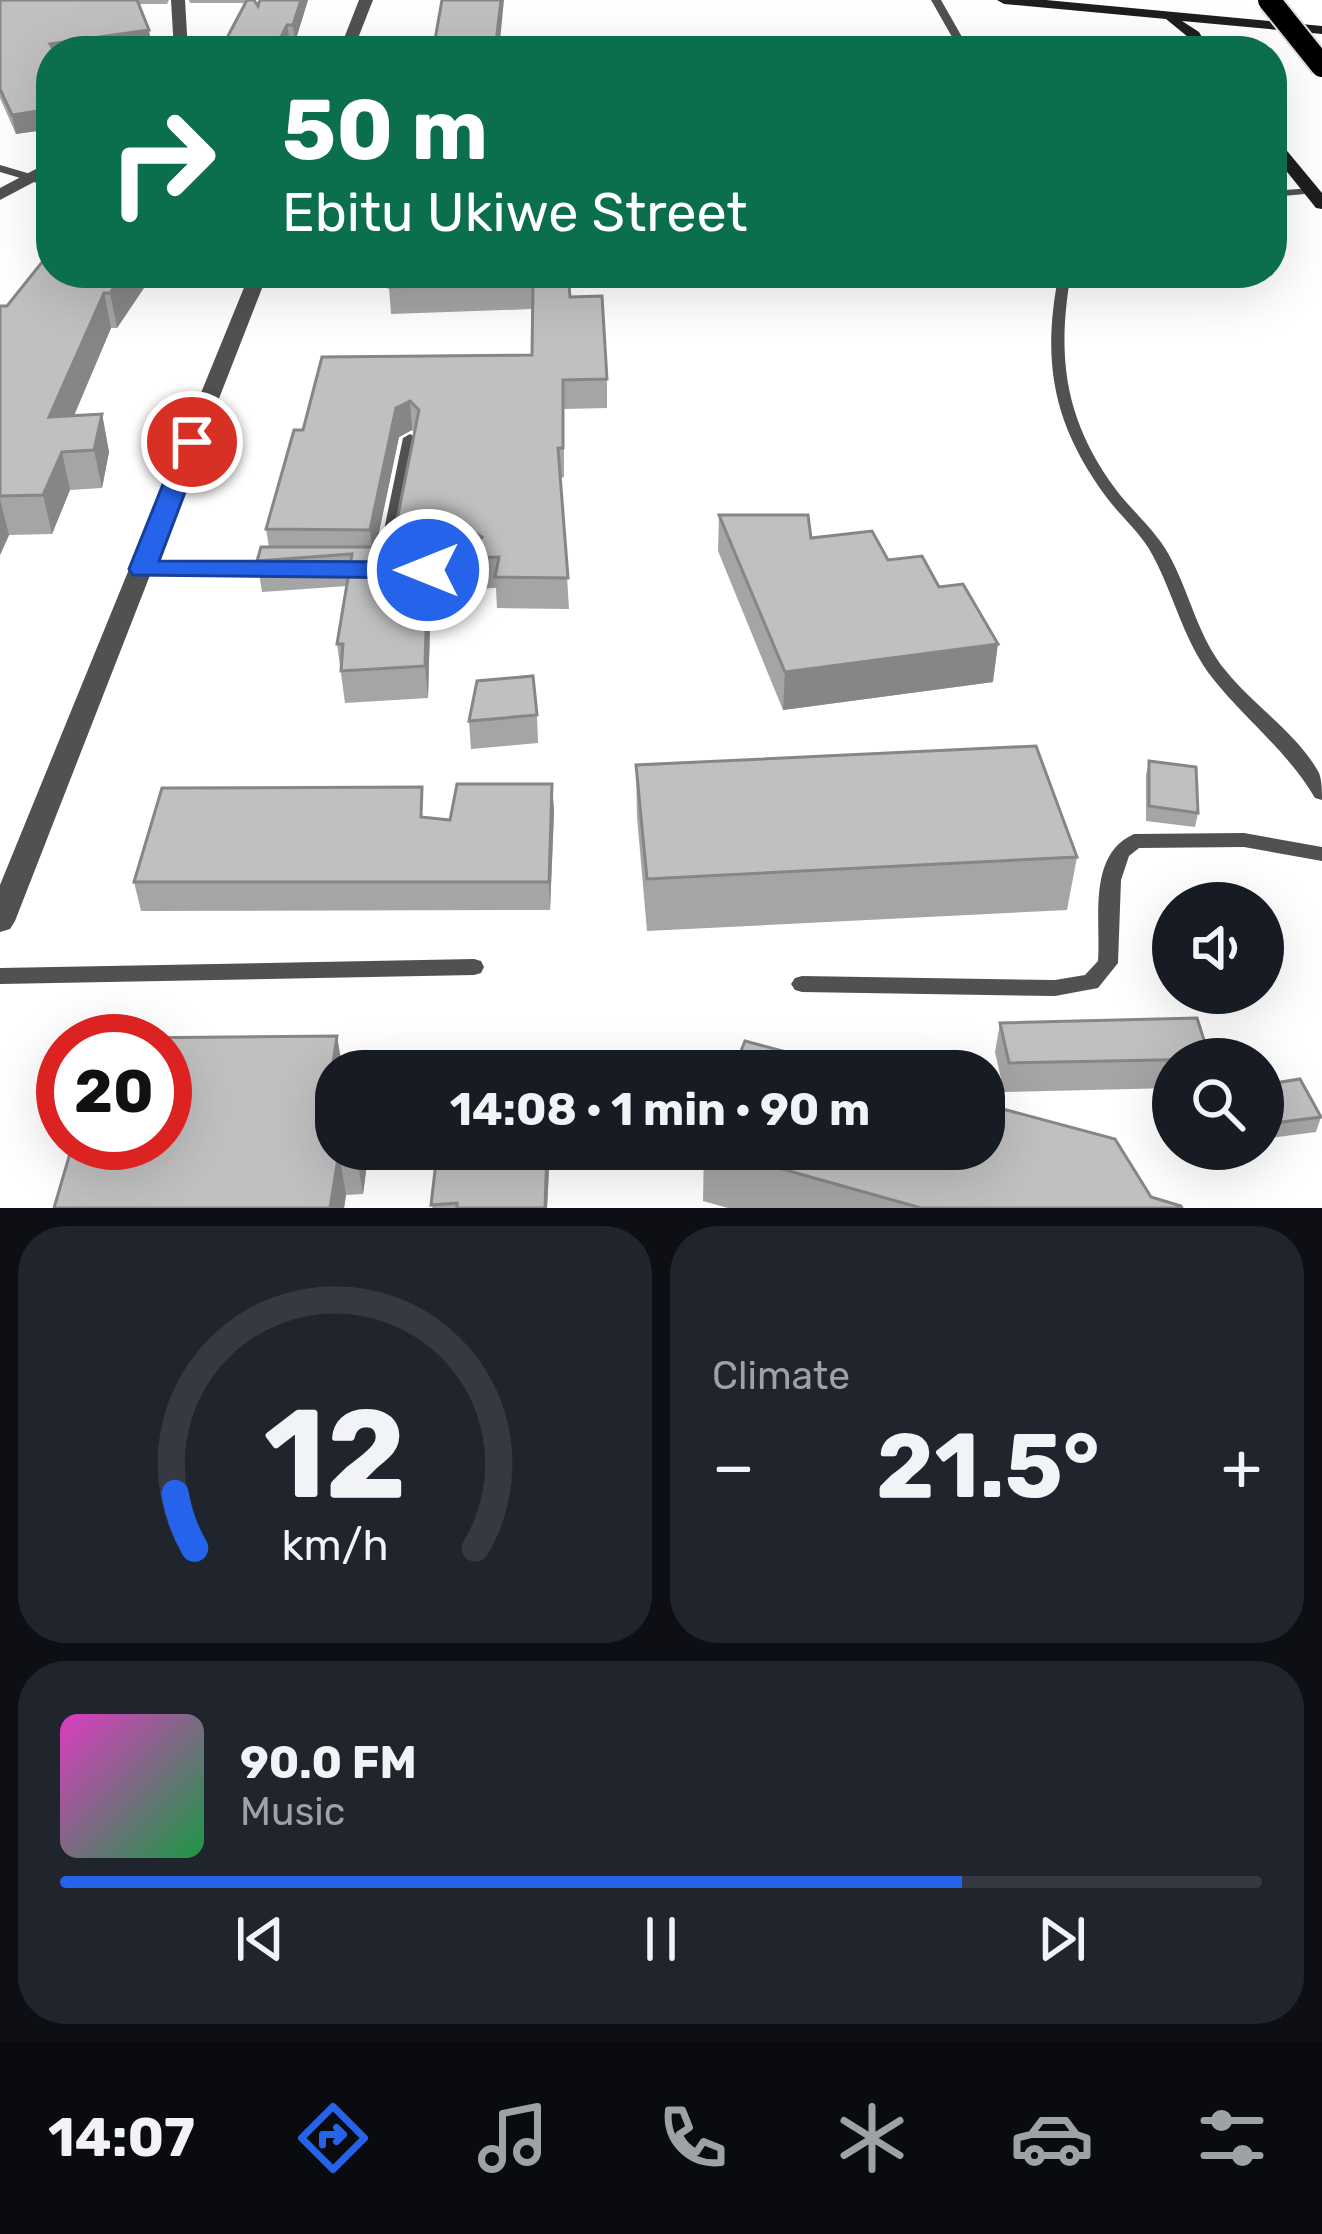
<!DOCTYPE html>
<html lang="en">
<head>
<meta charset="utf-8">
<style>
	:root { --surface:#171b24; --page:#20242c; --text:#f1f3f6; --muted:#9ea1a6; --line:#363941; --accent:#2563eb }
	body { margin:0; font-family:Rubik,sans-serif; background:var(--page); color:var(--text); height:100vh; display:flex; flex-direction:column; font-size:45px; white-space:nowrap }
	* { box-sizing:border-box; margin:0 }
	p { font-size:39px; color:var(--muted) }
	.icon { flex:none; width:66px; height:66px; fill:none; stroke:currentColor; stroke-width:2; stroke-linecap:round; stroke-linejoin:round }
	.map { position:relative; height:1208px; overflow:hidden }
	.side { display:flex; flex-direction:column; gap:18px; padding:18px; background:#0d0f14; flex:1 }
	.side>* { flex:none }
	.hud { position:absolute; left:36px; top:36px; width:1251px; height:252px; border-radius:48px; box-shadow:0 12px 48px #0002; background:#0b6e4f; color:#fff; overflow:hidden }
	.controls { position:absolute; left:1152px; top:882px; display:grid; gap:24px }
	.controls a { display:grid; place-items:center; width:132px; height:132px; border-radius:50%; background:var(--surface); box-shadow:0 12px 48px #0002; font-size:60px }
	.speed { position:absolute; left:36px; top:1014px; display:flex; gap:24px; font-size:60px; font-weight:700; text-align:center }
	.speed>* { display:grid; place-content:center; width:156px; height:156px; border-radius:50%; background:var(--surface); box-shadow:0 12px 48px #0002; line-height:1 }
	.speed .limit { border:18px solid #d22; background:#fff; color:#111 }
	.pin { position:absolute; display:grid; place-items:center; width:102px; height:102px; color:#fff; margin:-51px; border:6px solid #fff; border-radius:50%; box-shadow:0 3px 12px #0007 }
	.me { position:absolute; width:132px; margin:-66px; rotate:270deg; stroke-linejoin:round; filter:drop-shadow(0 0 9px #0008) }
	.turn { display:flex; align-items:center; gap:42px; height:252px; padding:0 48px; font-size:54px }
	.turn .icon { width:156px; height:156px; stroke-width:2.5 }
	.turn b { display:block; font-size:84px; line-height:102px }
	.big { font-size:90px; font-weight:700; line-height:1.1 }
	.side .widget { flex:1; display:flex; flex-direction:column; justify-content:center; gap:18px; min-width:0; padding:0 42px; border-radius:48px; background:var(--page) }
	.side .dial { align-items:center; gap:0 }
	.dial svg { height:312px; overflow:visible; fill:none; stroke:var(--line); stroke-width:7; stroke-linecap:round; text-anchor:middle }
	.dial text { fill:var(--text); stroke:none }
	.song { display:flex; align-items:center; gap:36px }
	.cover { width:144px; height:144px; border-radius:18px; background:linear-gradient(135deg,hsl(310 70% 55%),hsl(140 70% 35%)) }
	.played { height:12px; border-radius:6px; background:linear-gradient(90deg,var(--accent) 75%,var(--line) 75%) }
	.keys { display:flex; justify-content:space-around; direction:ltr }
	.heat { display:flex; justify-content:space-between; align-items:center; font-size:66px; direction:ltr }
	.side .tiles { flex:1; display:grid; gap:18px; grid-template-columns:1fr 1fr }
	.widget:last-child { grid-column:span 2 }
	.trip { position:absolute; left:315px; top:1050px; width:690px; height:120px; border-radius:48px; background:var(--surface); box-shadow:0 12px 48px #0002; font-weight:700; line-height:120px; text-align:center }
	.tabs { display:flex; height:192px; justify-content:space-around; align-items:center; background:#090b0e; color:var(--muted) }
	.tabs .icon { width:84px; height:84px }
	.tabs .current { color:var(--accent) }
	.tabs b { font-size:54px; color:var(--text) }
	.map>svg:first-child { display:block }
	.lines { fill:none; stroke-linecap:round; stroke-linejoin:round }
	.lane { fill:#515151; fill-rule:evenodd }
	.street { fill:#515151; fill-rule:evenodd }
	.secondary { fill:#1e1e1e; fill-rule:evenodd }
	.highway-bridge-casing { stroke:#dbdbdb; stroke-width:26; stroke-linecap:butt }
	.highway-bridge { stroke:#000; stroke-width:22 }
	.wall { fill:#a5a5a5; fill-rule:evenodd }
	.shaded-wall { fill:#868686 }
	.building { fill:#c0c0c0; stroke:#868686; stroke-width:3 }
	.route { fill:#2563eb; stroke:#184099; stroke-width:3 }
</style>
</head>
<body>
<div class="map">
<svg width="1322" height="1208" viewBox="0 0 1322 1208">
	<rect width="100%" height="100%" fill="#fff"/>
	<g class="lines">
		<!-- lane -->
		<g class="lane">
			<polygon points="931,0 941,0 970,51 960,51"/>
			<polygon points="0,165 51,180 51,187 0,172"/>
			<polygon points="1312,188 1316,189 1316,193 1272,197 1272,191"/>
			<path d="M1059,273H1071C1056,358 1065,421 1117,491C1134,513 1156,531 1169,555C1190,593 1198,638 1226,671C1253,705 1299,735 1319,773C1322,781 1322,791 1322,800L1315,798C1288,752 1247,721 1214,680C1184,643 1175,597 1153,556C1142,534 1122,518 1107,498C1053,425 1041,362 1059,273Z"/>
			<polygon points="410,434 417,438 392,569 384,574 376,569 403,438"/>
			<polygon points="142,564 279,564 287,569 279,574 136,572 134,569 136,566"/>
			<path d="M1244,833L1322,847V861L1244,847L1139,848L1129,856L1121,880L1118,963L1098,988L1055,996L802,992L795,990L791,984L795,978L802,976L1055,980L1085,975L1098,961C1101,919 1087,855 1134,834Z"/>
			<polygon points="474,959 481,961 484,967 481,973 474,975 0,984 0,968"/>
		</g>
		<!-- street -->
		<g class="street">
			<polygon points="171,0 185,0 188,51 174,51"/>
			<polygon points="359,0 373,0 353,51 339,51"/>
			<polygon points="51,161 51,173 0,200 0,188"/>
			<polygon points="250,273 268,273 15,921 10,929 0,932 0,885"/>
		</g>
		<!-- secondary -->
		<g class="secondary">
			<polygon points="997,0 1046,0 1322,26 1322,34 1182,21 1199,32 1210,51 1196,51 1188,37 1166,19 1004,4"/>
			<polygon points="1272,138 1278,140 1322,193 1322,209 1316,208 1272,153"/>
		</g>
		<!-- highway-bridge casing -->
		<g class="highway-bridge-casing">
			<polyline id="highway-bridge" points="1269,0 1322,66"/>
		</g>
		<!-- highway-bridge -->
		<use href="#highway-bridge" class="highway-bridge"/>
	</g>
	<!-- wall -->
	<g class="wall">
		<polygon points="0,0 169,0 167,4 138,4 152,48 134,51 51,51 51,129 16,134 0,98"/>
		<polygon points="189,0 246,0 258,6 308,0 295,42 290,42 285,51 220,51 246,3 190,3"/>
		<polygon points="154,273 117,328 111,328 74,416 102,414 109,452 102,488 70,490 52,534 9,535 0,555 0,306 7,306"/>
		<path d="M568,273L570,297L607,379V408L564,409V477L561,478L569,609L497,608L496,588L431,590L428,698L345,703L337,644L347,586L262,592L257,561L269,547L266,529L303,430L532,355L533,309L391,314L389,287ZM412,430L414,432L395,530L397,547H376L399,437Z"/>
		<polygon points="719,515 811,538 888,560 993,682 783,710 718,551"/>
		<polygon points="537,715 538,743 471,749 469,721"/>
		<polygon points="1149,761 1198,813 1195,827 1146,821 1146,775"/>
		<polygon points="636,765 1077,857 1067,910 647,931 637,817"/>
		<polygon points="552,784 554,812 550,910 141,911 134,882 424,818 450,820"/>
		<polygon points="1000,1023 1173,1059 1173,1088 1004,1092 995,1052"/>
		<polygon points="336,1071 369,1149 363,1194 346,1195 344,1208 54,1208 165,1143"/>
		<polygon points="1263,1085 1321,1117 1316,1132 1263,1139"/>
		<polygon points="446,1149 550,1149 547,1208 432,1208 446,1161"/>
		<polygon points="704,1149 984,1149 1151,1197 1182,1208 728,1208 703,1201"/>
	</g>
	<!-- shaded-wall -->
	<g class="shaded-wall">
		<polygon points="301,0 308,0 295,42 293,25"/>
		<polygon points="501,0 504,0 499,51 495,51"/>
		<polygon points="287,25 290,42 285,51 274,51"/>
		<polygon points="149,30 152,48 134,51 51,51 50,44"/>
		<polygon points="51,109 51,129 16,134 12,115"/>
		<polygon points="124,273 154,273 117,328 110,293"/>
		<polygon points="104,293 111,328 57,455 49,417"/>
		<polygon points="410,401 412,430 399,437 373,560 370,530 396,408"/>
		<polygon points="102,414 109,452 102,488 94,450"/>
		<polygon points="62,452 70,490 52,534 43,495"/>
		<polygon points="0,499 9,535 0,555"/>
		<polygon points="428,559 431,590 428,698 425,666"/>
		<polygon points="998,644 993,682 783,710 785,672"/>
		<polygon points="552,784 554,812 550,910 549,882"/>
		<polygon points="337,1036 343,1071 336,1071 336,1122 330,1084"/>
		<polygon points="357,1149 369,1149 363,1194 356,1152"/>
		<polygon points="547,1149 550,1149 547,1208 545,1208"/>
		<polygon points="339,1152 346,1195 344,1208 330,1208"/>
	</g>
	<!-- building -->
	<g class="building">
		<polygon points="0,0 137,0 149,30 50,44 54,51 51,51 51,109 12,115 0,89"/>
		<polygon points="247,0 254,0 258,6 260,0 301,0 293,25 287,25 274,51 220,51"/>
		<polygon points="442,0 501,0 495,51 433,51"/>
		<polygon points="823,42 826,51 783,51 780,43"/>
		<polygon points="51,251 51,273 124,273 110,293 104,293 49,417 102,414 94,450 62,452 43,495 0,496 0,306 7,306"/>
		<polygon points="390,273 568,273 570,297 602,296 607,379 563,380 563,448 558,448 568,578 495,577 499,557 428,559 425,666 341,671 343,644 337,644 352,554 257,561 261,547 476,547 482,537 470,530 395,530 419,410 410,401 396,408 370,530 266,529 294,430 303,430 322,357 532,355 533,282 389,287"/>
		<polygon points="719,515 808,515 811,538 872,531 888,560 922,556 939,587 963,584 998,644 785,672"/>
		<polygon points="533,676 537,715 469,721 477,681"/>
		<polygon points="1036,746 1077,857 647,879 636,765"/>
		<polygon points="1149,761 1196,767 1198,813 1149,806"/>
		<polygon points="457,784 552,784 549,882 134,882 162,788 422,787 421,817 450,820"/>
		<polygon points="1197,1018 1210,1059 1009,1063 1000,1023"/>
		<polygon points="337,1036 330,1084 336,1084 336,1149 357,1149 356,1152 339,1152 330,1208 54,1208 73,1143 165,1143 165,1041 126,1041 127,1038"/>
		<polygon points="745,1041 857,1071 733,1071"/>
		<polygon points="1300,1079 1321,1117 1267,1124 1263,1117 1263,1085"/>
		<polygon points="984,1104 1115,1139 1151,1197 1181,1206 1182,1208 921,1208 711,1149 984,1149"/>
		<polygon points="446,1149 547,1149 545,1208 457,1208 457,1203 431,1205 436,1162 446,1161"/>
	</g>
	<!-- route -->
	<polygon class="route" points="192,435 204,442 159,561 428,562 441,570 428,578 133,575 129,569 180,442"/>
</svg>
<div class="controls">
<a><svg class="icon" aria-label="sound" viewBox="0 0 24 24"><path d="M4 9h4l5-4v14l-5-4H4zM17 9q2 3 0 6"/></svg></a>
<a><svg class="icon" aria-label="search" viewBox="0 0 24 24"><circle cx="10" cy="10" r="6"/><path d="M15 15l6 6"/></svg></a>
</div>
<div class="speed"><div class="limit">20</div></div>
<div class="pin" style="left:192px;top:442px;background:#d93025"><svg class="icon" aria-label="arrive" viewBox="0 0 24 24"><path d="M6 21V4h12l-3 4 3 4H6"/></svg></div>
<svg class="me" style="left:428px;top:570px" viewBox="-20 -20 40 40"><circle r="17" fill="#2563eb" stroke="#fff" stroke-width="3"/><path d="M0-11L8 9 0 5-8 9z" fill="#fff"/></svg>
<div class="trip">14:08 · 1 min · 90 m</div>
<div class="hud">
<div class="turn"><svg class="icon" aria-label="right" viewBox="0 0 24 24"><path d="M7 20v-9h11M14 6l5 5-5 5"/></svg><div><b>50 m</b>Ebitu Ukiwe Street</div></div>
</div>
</div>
<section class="side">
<div class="tiles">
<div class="widget dial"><svg viewBox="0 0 100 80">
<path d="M14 69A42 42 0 1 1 86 69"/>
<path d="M14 69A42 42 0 0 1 9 55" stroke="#2563eb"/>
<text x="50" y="56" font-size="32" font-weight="700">12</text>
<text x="50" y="72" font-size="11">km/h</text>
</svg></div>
<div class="widget"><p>Climate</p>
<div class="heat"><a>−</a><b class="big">21.5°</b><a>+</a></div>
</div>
<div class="widget">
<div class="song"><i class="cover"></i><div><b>90.0 FM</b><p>Music</p></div></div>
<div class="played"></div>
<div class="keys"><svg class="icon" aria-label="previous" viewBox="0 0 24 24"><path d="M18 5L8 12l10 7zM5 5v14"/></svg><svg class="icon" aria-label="pause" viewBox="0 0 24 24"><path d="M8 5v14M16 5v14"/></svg><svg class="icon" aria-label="next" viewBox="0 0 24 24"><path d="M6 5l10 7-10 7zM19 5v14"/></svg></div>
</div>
</div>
</section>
<nav class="tabs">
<b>14:07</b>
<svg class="icon current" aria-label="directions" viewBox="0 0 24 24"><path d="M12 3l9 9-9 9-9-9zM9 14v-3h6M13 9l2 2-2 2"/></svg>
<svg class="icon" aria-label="music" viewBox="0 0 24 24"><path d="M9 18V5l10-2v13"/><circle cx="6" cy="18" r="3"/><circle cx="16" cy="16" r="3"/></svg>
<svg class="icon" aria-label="phone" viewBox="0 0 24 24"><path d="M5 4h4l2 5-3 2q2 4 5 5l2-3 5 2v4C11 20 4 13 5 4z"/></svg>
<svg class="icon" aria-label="climate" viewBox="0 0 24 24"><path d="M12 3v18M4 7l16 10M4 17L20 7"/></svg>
<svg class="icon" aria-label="car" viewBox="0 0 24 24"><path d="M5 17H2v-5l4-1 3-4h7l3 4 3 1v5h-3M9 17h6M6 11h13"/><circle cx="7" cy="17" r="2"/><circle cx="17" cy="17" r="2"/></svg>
<svg class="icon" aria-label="filters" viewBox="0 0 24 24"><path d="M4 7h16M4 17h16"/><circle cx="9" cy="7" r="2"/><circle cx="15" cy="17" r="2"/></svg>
</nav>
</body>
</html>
